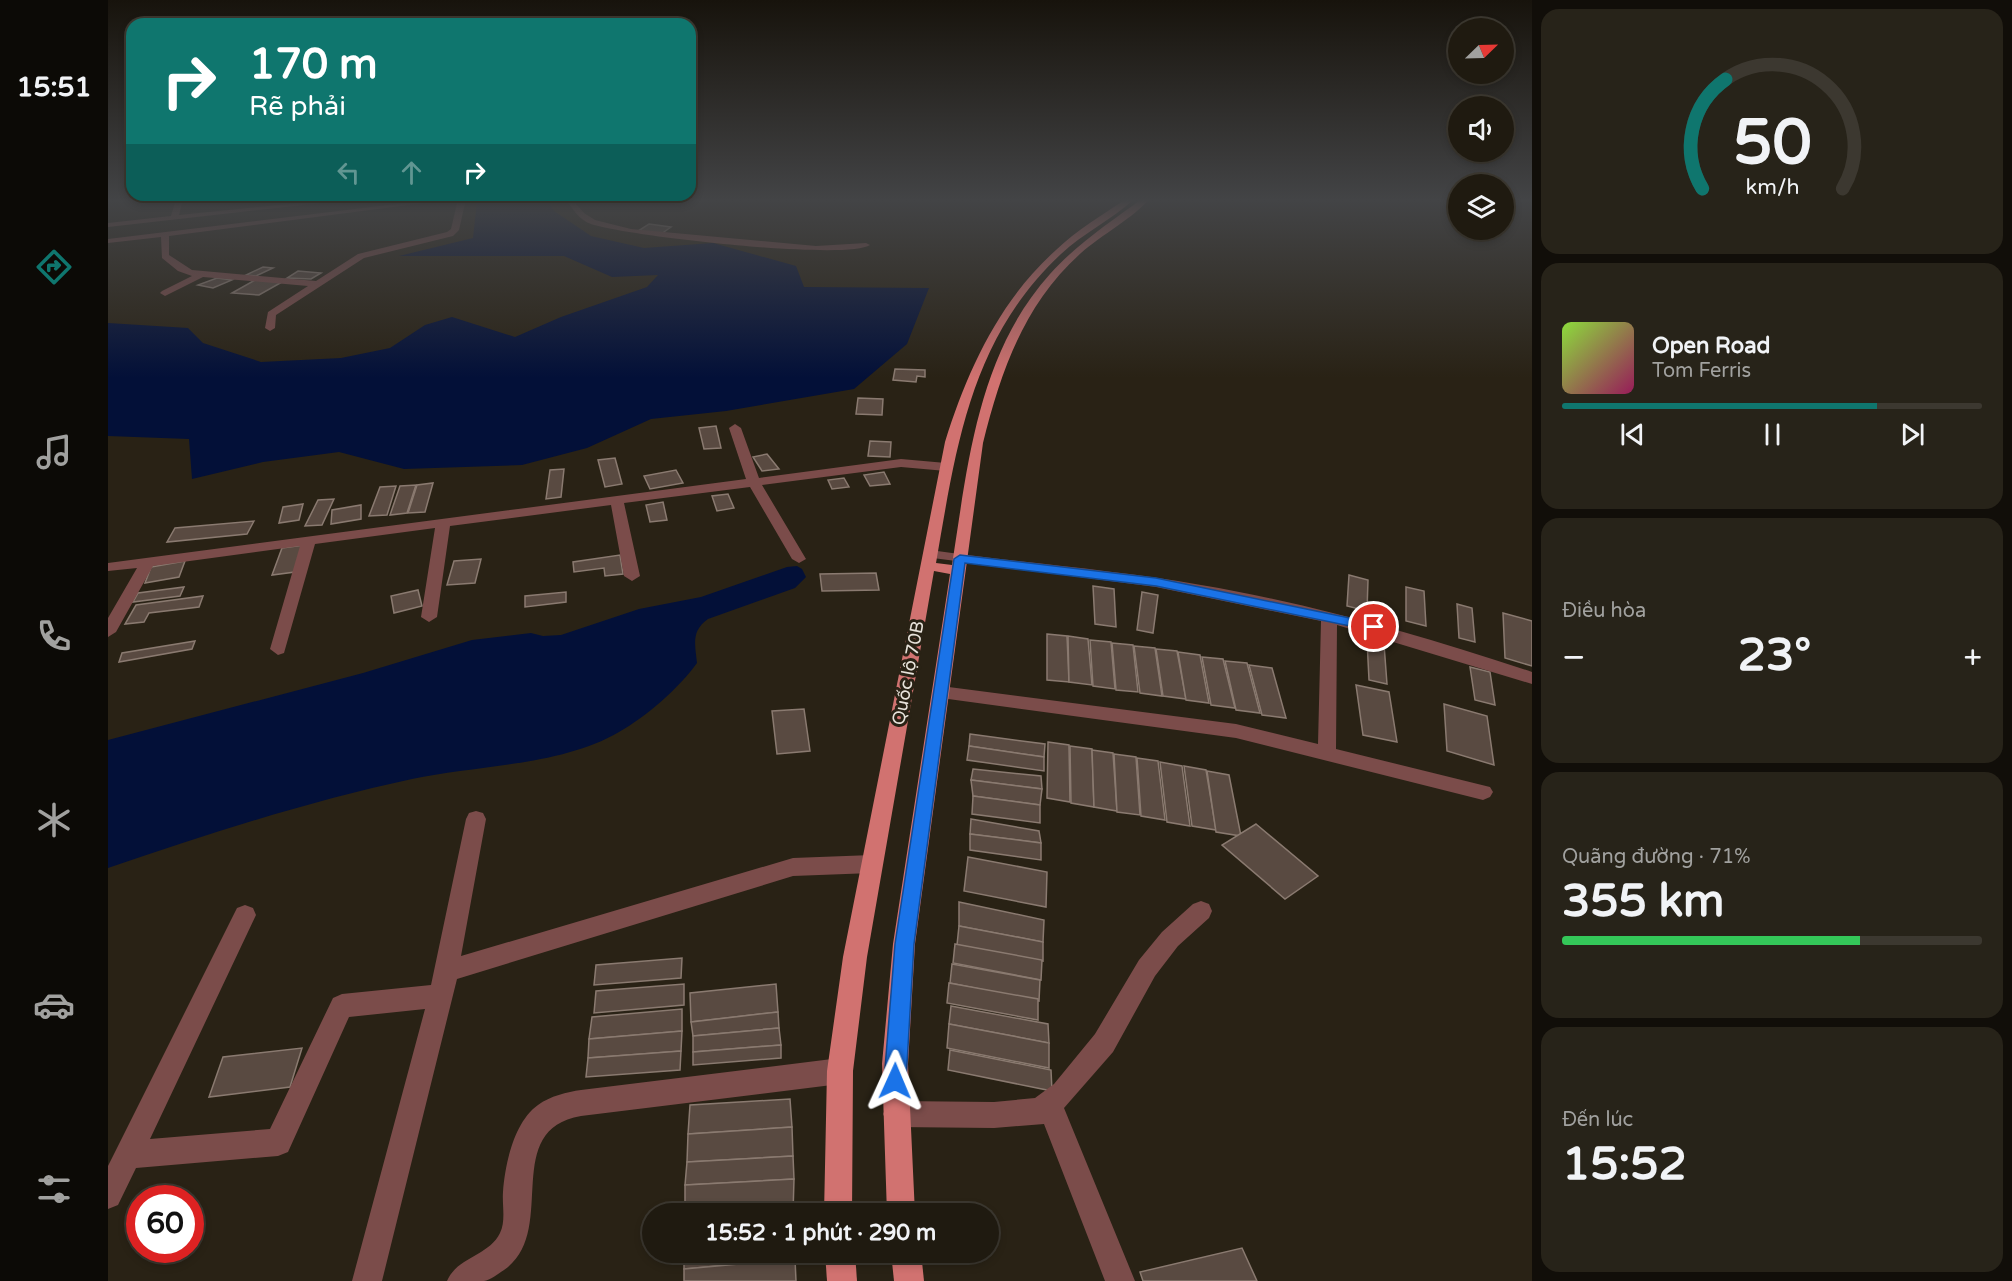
<!DOCTYPE html>
<html lang="vi">
<head>
<meta charset="utf-8">
<style>
	:root { --surface:#1f1a10; --page:#272319; --text:#f1f3f6; --muted:#a1a19f; --line:#3c3830; --accent:#0f766e }
	body { margin:0; font-family:"Varela Round",sans-serif; background:var(--page); color:var(--text); height:100vh; display:flex; flex-direction:column; font-size:22px; white-space:nowrap }
	* { box-sizing:border-box; margin:0 }
	p { font-size:20px; color:var(--muted) }
	.icon { flex:none; width:33px; height:33px; fill:none; stroke:currentColor; stroke-width:2; stroke-linecap:round; stroke-linejoin:round }
	.map { position:relative; flex:1; overflow:hidden }
	.details { display:flex; flex-direction:column; gap:9px; padding:9px; background:#110e09; width:480px }
	.details>* { flex:none }
	.top-card { position:absolute; left:18px; top:18px; width:570px; height:183px; border-radius:18px; box-shadow:0 3px 9px #0003,0 0 0 2px var(--line); background:#0f766e; color:#fff; overflow:hidden }
	.needle { width:39px; rotate:67deg }
	.buttons { position:absolute; left:1340px; top:18px; display:grid; gap:12px }
	.buttons a { display:grid; place-items:center; width:66px; height:66px; border-radius:50%; background:var(--surface); box-shadow:0 3px 9px #0003,0 0 0 2px var(--line); font-size:30px }
	.speed { position:absolute; left:18px; top:1185px; display:flex; gap:12px; font-size:30px; font-weight:700; text-align:center }
	.speed>* { display:grid; place-content:center; width:78px; height:78px; border-radius:50%; background:var(--surface); box-shadow:0 3px 9px #0003,0 0 0 2px var(--line); line-height:1 }
	.speed .limit { border:9px solid #d22; background:#fff; color:#111 }
	.pin { position:absolute; display:grid; place-items:center; width:51px; height:51px; color:#fff; margin:-26px; border:3px solid #fff; border-radius:50%; box-shadow:0 2px 6px #0007 }
	.me { position:absolute; width:66px; margin:-33px; rotate:1deg; stroke-linejoin:round; filter:drop-shadow(0 0 4px #0008) }
	.turn { display:flex; align-items:center; gap:21px; height:126px; padding:0 24px; font-size:27px }
	.turn .icon { width:78px; height:78px; stroke-width:2.5 }
	.turn b { display:block; font-size:42px; line-height:51px }
	.lanes { display:flex; align-items:center; height:57px; padding:0 24px; background:#0003; justify-content:center; gap:30px; direction:ltr }
	.lanes .off { opacity:.35 }
	.big { font-size:45px; font-weight:700; line-height:1.1 }
	.details .tile { flex:1; display:flex; flex-direction:column; justify-content:center; gap:9px; min-width:0; padding:0 21px; border-radius:18px; background:var(--page) }
	.details .dial { align-items:center; gap:0 }
	.dial svg { height:156px; overflow:visible; fill:none; stroke:var(--line); stroke-width:7; stroke-linecap:round; text-anchor:middle }
	.dial text { fill:var(--text); stroke:none }
	.song { display:flex; align-items:center; gap:18px }
	.cover { width:72px; height:72px; border-radius:9px; background:linear-gradient(135deg,hsl(90 70% 55%),hsl(330 70% 35%)) }
	.played { height:6px; border-radius:3px; background:linear-gradient(90deg,var(--accent) 75%,var(--line) 75%) }
	.keys { display:flex; justify-content:space-around; direction:ltr }
	.heat { display:flex; justify-content:space-between; align-items:center; font-size:33px; direction:ltr }
	.charge { height:9px; border-radius:4px; background:linear-gradient(90deg,#34c759 71%,var(--line) 0) }
	.trip { position:absolute; left:534px; top:1203px; width:357px; height:60px; border-radius:30px; background:var(--surface); box-shadow:0 3px 9px #0003,0 0 0 2px var(--line); font-weight:700; line-height:60px; text-align:center }
	main { display:flex; flex:1; min-height:0 }
	.menu { display:flex; flex-direction:column; width:108px; justify-content:space-around; align-items:center; background:#0c0a06; color:var(--muted) }
	.menu .icon { width:42px; height:42px }
	.menu .selected { color:var(--accent) }
	.menu b { font-size:27px; color:var(--text) }
	.map>svg:first-child { display:block }
	.water { fill:#031038 }
	.building { fill:#594a41; stroke:#8a7a70; stroke-width:1.5 }
	.lines { fill:none; stroke-linecap:round; stroke-linejoin:round }
	.minor { fill:#7b4c4a; fill-rule:evenodd }
	.primary { fill:#d17270; fill-rule:evenodd }
	.route { fill:#1a73e8; stroke:#114b97; stroke-width:1.5 }
	.labels { text-anchor:middle; dominant-baseline:central; stroke-width:6; stroke-linejoin:round; paint-order:stroke }
	.street-label { font-size:18px; fill:#e8e3db; stroke:#292215 }
</style>
</head>
<body>
<main>
<nav class="menu">
<b>15:51</b>
<svg class="icon selected" aria-label="directions" viewBox="0 0 24 24"><path d="M12 3l9 9-9 9-9-9zM9 14v-3h6M13 9l2 2-2 2"/></svg>
<svg class="icon" aria-label="music" viewBox="0 0 24 24"><path d="M9 18V5l10-2v13"/><circle cx="6" cy="18" r="3"/><circle cx="16" cy="16" r="3"/></svg>
<svg class="icon" aria-label="phone" viewBox="0 0 24 24"><path d="M5 4h4l2 5-3 2q2 4 5 5l2-3 5 2v4C11 20 4 13 5 4z"/></svg>
<svg class="icon" aria-label="climate" viewBox="0 0 24 24"><path d="M12 3v18M4 7l16 10M4 17L20 7"/></svg>
<svg class="icon" aria-label="car" viewBox="0 0 24 24"><path d="M5 17H2v-5l4-1 3-4h7l3 4 3 1v5h-3M9 17h6M6 11h13"/><circle cx="7" cy="17" r="2"/><circle cx="17" cy="17" r="2"/></svg>
<svg class="icon" aria-label="filters" viewBox="0 0 24 24"><path d="M4 7h16M4 17h16"/><circle cx="9" cy="7" r="2"/><circle cx="15" cy="17" r="2"/></svg>
</nav>
<div class="map">
<svg width="1424" height="1281" viewBox="0 0 1424 1281">
	<rect width="100%" height="100%" fill="#292215"/>
	<!-- water -->
	<g class="water">
		<polygon points="392,199 438,199 446,211 483,236 536,248 605,243 688,266 696,287 821,288 799,344 746,389 618,411 543,419 479,448 414,465 296,469 231,452 155,462 84,479 81,439 0,436 0,323 80,328 95,343 153,362 233,358 282,348 317,325 344,317 407,337 453,317 539,287 550,275 504,277 456,256 291,256 365,238 369,201"/>
		<path d="M689,566L694,569L698,577L687,588L600,619C583,631 587,644 589,663C572,687 538,717 511,732C453,766 370,765 304,779C201,801 100,834 0,868V740L255,673L364,640L423,633L435,636L453,635L531,609L593,597L679,567Z"/>
	</g>
	<!-- building -->
	<g class="building">
		<polygon points="541,224 563,227 553,234 530,231"/>
		<polygon points="155,267 165,268 148,276 138,275"/>
		<polygon points="190,271 213,273 203,279 179,278"/>
		<polygon points="109,278 124,280 105,288 90,285"/>
		<polygon points="147,280 174,282 151,295 124,293"/>
		<polygon points="787,369 817,370 817,377 809,376 808,382 785,380"/>
		<polygon points="750,398 775,399 774,415 748,414"/>
		<polygon points="608,426 613,448 596,449 591,428"/>
		<polygon points="762,441 783,442 782,457 760,456"/>
		<polygon points="659,454 671,469 654,471 645,457"/>
		<polygon points="507,458 514,484 497,487 490,460"/>
		<polygon points="456,469 453,497 438,499 442,470"/>
		<polygon points="568,470 575,483 542,489 536,476"/>
		<polygon points="776,472 782,484 762,486 756,475"/>
		<polygon points="736,478 741,487 724,489 720,480"/>
		<polygon points="325,483 317,512 300,513 309,485"/>
		<polygon points="308,485 299,513 282,515 292,486"/>
		<polygon points="288,486 279,515 261,516 272,487"/>
		<polygon points="620,494 626,508 609,511 604,496"/>
		<polygon points="226,499 214,525 197,526 210,500"/>
		<polygon points="555,502 559,520 542,522 538,505"/>
		<polygon points="195,504 191,520 171,523 175,507"/>
		<polygon points="253,505 253,519 223,524 224,510"/>
		<polygon points="146,521 139,534 59,542 67,528"/>
		<polygon points="196,545 187,572 164,575 174,548"/>
		<polygon points="512,555 515,574 497,576 496,568 466,572 465,562"/>
		<polygon points="373,559 367,583 339,585 346,561"/>
		<polygon points="77,561 71,577 37,583 43,567"/>
		<polygon points="768,573 771,590 714,591 712,574"/>
		<polygon points="1241,575 1260,580 1259,611 1239,606"/>
		<polygon points="985,586 1006,589 1008,627 987,624"/>
		<polygon points="76,587 72,596 25,602 30,593"/>
		<polygon points="1298,587 1316,591 1318,626 1298,621"/>
		<polygon points="310,590 314,606 286,613 283,596"/>
		<polygon points="458,592 458,602 417,607 417,596"/>
		<polygon points="1034,592 1050,595 1045,633 1029,630"/>
		<polygon points="95,596 91,607 41,613 36,622 17,624 28,605"/>
		<polygon points="1349,604 1364,608 1367,642 1351,638"/>
		<polygon points="1395,613 1424,621 1424,666 1397,658"/>
		<polygon points="939,634 959,636 961,682 939,680"/>
		<polygon points="960,636 980,639 984,685 961,682"/>
		<polygon points="982,640 1003,642 1007,689 985,686"/>
		<polygon points="1259,640 1276,644 1279,684 1261,680"/>
		<polygon points="87,641 84,649 11,662 14,653"/>
		<polygon points="1004,643 1025,645 1030,692 1008,690"/>
		<polygon points="1026,646 1047,648 1054,696 1032,693"/>
		<polygon points="1048,649 1069,651 1078,699 1055,696"/>
		<polygon points="1070,652 1092,655 1101,703 1078,700"/>
		<polygon points="1094,657 1115,659 1127,708 1103,705"/>
		<polygon points="1117,661 1139,663 1152,713 1128,710"/>
		<polygon points="1141,665 1164,668 1178,718 1154,715"/>
		<polygon points="1362,667 1382,672 1387,705 1367,700"/>
		<polygon points="1248,685 1281,692 1289,742 1255,735"/>
		<polygon points="1336,704 1379,716 1386,765 1339,751"/>
		<polygon points="696,709 702,751 669,754 664,711"/>
		<polygon points="862,734 937,744 936,757 861,746"/>
		<polygon points="940,742 961,745 962,802 939,798"/>
		<polygon points="861,746 936,757 936,771 859,760"/>
		<polygon points="962,746 984,749 986,807 963,803"/>
		<polygon points="984,750 1005,753 1009,811 986,807"/>
		<polygon points="1006,754 1028,757 1032,815 1009,812"/>
		<polygon points="1029,758 1050,761 1057,820 1033,816"/>
		<polygon points="1052,762 1074,766 1082,826 1059,822"/>
		<polygon points="1076,766 1098,770 1108,830 1084,826"/>
		<polygon points="865,769 933,776 934,789 863,780"/>
		<polygon points="1099,771 1121,775 1133,836 1108,832"/>
		<polygon points="863,780 934,789 932,805 865,796"/>
		<polygon points="865,796 932,805 932,823 864,814"/>
		<polygon points="863,819 931,831 933,843 862,834"/>
		<polygon points="1148,824 1210,876 1177,899 1114,845"/>
		<polygon points="862,834 933,843 933,860 862,850"/>
		<polygon points="860,857 939,872 938,907 856,891"/>
		<polygon points="851,902 936,920 935,942 851,926"/>
		<polygon points="851,926 935,942 935,961 849,945"/>
		<polygon points="847,944 934,960 933,980 845,963"/>
		<polygon points="574,958 573,978 486,985 488,965"/>
		<polygon points="844,964 932,980 931,1001 842,983"/>
		<polygon points="841,983 930,999 930,1020 839,1003"/>
		<polygon points="576,984 576,1005 486,1013 488,991"/>
		<polygon points="668,984 670,1012 583,1022 582,993"/>
		<polygon points="843,1006 940,1024 941,1043 841,1024"/>
		<polygon points="574,1009 574,1031 481,1039 484,1017"/>
		<polygon points="670,1012 671,1028 585,1036 583,1022"/>
		<polygon points="841,1024 941,1043 941,1068 839,1048"/>
		<polygon points="671,1028 673,1045 585,1052 585,1036"/>
		<polygon points="574,1031 573,1051 480,1058 481,1039"/>
		<polygon points="673,1045 673,1058 585,1065 585,1052"/>
		<polygon points="194,1048 182,1087 101,1097 115,1057"/>
		<polygon points="842,1050 943,1070 944,1091 840,1070"/>
		<polygon points="573,1051 572,1070 478,1077 480,1058"/>
		<polygon points="682,1099 684,1127 580,1134 582,1105"/>
		<polygon points="684,1127 685,1156 579,1162 580,1134"/>
		<polygon points="685,1156 686,1179 577,1185 579,1162"/>
		<polygon points="686,1179 685,1214 577,1214 577,1185"/>
		<polygon points="1134,1248 1149,1281 1035,1281 1032,1272"/>
		<polygon points="576,1252 687,1252 687,1259 576,1269"/>
		<polygon points="687,1259 688,1281 576,1281 576,1269"/>
	</g>
	<g class="lines">
		<!-- minor -->
		<g class="minor">
			<polygon points="68,199 75,199 71,215 229,199 249,199 0,227 0,223 63,216"/>
			<polygon points="329,199 347,199 61,236 61,255 84,270 208,281 250,254 339,232 343,229 350,199 358,199 351,230 345,236 256,258 168,315 167,328 162,331 157,328 160,312 200,286 95,277 57,296 52,293 54,291 84,276 70,271 54,258 53,237 0,243 0,239"/>
			<path d="M457,199H464L476,213L487,220L523,229L708,246L758,243L762,245C738,261 518,236 483,224C471,220 465,209 457,199Z"/>
			<polygon points="627,424 633,428 651,478 793,459 838,463 844,467 838,471 793,467 654,485 698,559 691,563 684,559 642,487 516,503 532,576 524,581 516,576 503,505 342,526 329,617 321,622 313,617 327,528 207,544 176,653 170,655 162,649 192,546 45,566 8,632 0,637 0,618 29,568 0,571 0,563 638,479 621,428"/>
			<path d="M822,550C912,563 1003,569 1093,585C1206,604 1316,636 1424,672V684L1229,625L1228,749L1382,787L1385,792L1382,797L1375,800L1128,738L833,698L827,696L824,692L827,688L833,686L1128,724L1210,744L1213,621L1048,587L817,557L815,554Z"/>
			<polygon points="368,811 375,813 378,819 353,956 685,858 764,855 771,858 775,864 771,870 764,873 685,876 349,979 274,1281 244,1281 317,1009 241,1017 180,1152 170,1156 28,1168 10,1205 0,1209 0,1166 129,908 137,905 145,908 148,915 42,1139 162,1129 225,998 234,994 323,985 358,819 361,813"/>
			<polygon points="1093,901 1101,904 1104,911 1101,918 1070,946 1047,976 1005,1052 956,1108 1027,1281 997,1281 936,1124 886,1128 788,1127 779,1123 775,1114 779,1105 788,1101 886,1102 927,1098 946,1084 987,1034 1031,960 1054,932 1085,904"/>
			<path d="M732,1058L741,1062L745,1071L741,1080L732,1084L473,1116C391,1130 452,1232 396,1270C390,1274 382,1280 376,1281C364,1281 351,1281 339,1281C349,1257 381,1256 392,1233C398,1221 394,1205 395,1192C397,1164 406,1122 430,1105C442,1096 459,1092 473,1090Z"/>
		</g>
		<!-- primary -->
		<g class="primary">
			<path d="M1018,199H1026C1004,220 975,233 953,254C862,339 848,448 828,563L844,565C860,463 870,354 942,274C969,244 1002,222 1034,199H1041C1028,216 992,236 973,253C916,304 893,371 875,443L807,944L800,1064L807,1214H779L774,1064L785,944L842,574L826,571L759,957L745,1071L744,1214H716L719,1071L735,957L837,442C859,371 891,301 948,250C969,230 994,215 1018,199Z"/>
			<polygon points="717,1252 747,1252 749,1281 719,1281"/>
			<polygon points="783,1252 813,1252 816,1281 786,1281"/>
		</g>
	</g>
	<!-- sky -->
	<linearGradient id="sky" x2="0" y2="1"><stop stop-color="#17130c"/><stop offset="0.53" stop-color="#434446"/><stop offset="1" stop-color="#434446" stop-opacity="0"/></linearGradient>
	<rect width="1424" height="378" fill="url(#sky)"/>
	<!-- route -->
	<polygon class="route" points="852,555 1048,578 1266,623 1272,627 1266,631 1048,586 857,563 806,944 798,1081 794,1088 787,1092 779,1088 776,1081 787,944 846,559"/>
	<g class="labels">
		<!-- street labels -->
		<g class="street-label">
			<text transform="translate(800 673) rotate(-79)">Quốc lộ 70B</text>
		</g>
	</g>
</svg>
<div class="buttons">
<a><svg class="needle" viewBox="-14 -14 28 28"><path d="M0-13l5 13h-10z" fill="#e53935"/><path d="M0 13l5-13h-10z" fill="#a1a19f"/></svg></a>
<a><svg class="icon" aria-label="sound" viewBox="0 0 24 24"><path d="M4 9h4l5-4v14l-5-4H4zM17 9q2 3 0 6"/></svg></a>
<a><svg class="icon" aria-label="layers" viewBox="0 0 24 24"><path d="M12 4l9 5-9 5-9-5zM3 14l9 5 9-5"/></svg></a>
</div>
<div class="speed"><div class="limit">60</div></div>
<div class="pin" style="left:1266px;top:627px;background:#d93025"><svg class="icon" aria-label="arrive" viewBox="0 0 24 24"><path d="M6 21V4h12l-3 4 3 4H6"/></svg></div>
<svg class="me" style="left:787px;top:1081px" viewBox="-20 -20 40 40"><path d="M0-17L14 15 0 8-14 15z" fill="#1a73e8" stroke="#fff" stroke-width="4"/></svg>
<div class="trip">15:52 · 1 phút · 290 m</div>
<div class="top-card">
<div class="turn"><svg class="icon" aria-label="right" viewBox="0 0 24 24"><path d="M7 20v-9h11M14 6l5 5-5 5"/></svg><div><b>170 m</b>Rẽ phải</div></div>
<div class="lanes"><svg class="icon off" aria-label="left" viewBox="0 0 24 24"><path d="M17 20v-9H6M10 6l-5 5 5 5"/></svg><svg class="icon off" aria-label="ahead" viewBox="0 0 24 24"><path d="M12 20V5M6 11l6-6 6 6"/></svg><svg class="icon" aria-label="right" viewBox="0 0 24 24"><path d="M7 20v-9h11M14 6l5 5-5 5"/></svg></div>
</div>
</div>
<section class="details">
<div class="tile dial"><svg viewBox="0 0 100 80">
<path d="M14 69A42 42 0 1 1 86 69"/>
<path d="M14 69A42 42 0 0 1 26 13" stroke="#0f766e"/>
<text x="50" y="56" font-size="32" font-weight="700">50</text>
<text x="50" y="72" font-size="11">km/h</text>
</svg></div>
<div class="tile">
<div class="song"><i class="cover"></i><div><b>Open Road</b><p>Tom Ferris</p></div></div>
<div class="played"></div>
<div class="keys"><svg class="icon" aria-label="previous" viewBox="0 0 24 24"><path d="M18 5L8 12l10 7zM5 5v14"/></svg><svg class="icon" aria-label="pause" viewBox="0 0 24 24"><path d="M8 5v14M16 5v14"/></svg><svg class="icon" aria-label="next" viewBox="0 0 24 24"><path d="M6 5l10 7-10 7zM19 5v14"/></svg></div>
</div>
<div class="tile"><p>Điều hòa</p>
<div class="heat"><a>−</a><b class="big">23°</b><a>+</a></div>
</div>
<div class="tile"><p>Quãng đường · 71%</p><b class="big">355 km</b><div class="charge"></div></div>
<div class="tile"><p>Đến lúc</p><b class="big">15:52</b></div>
</section>
</main>
</body>
</html>
